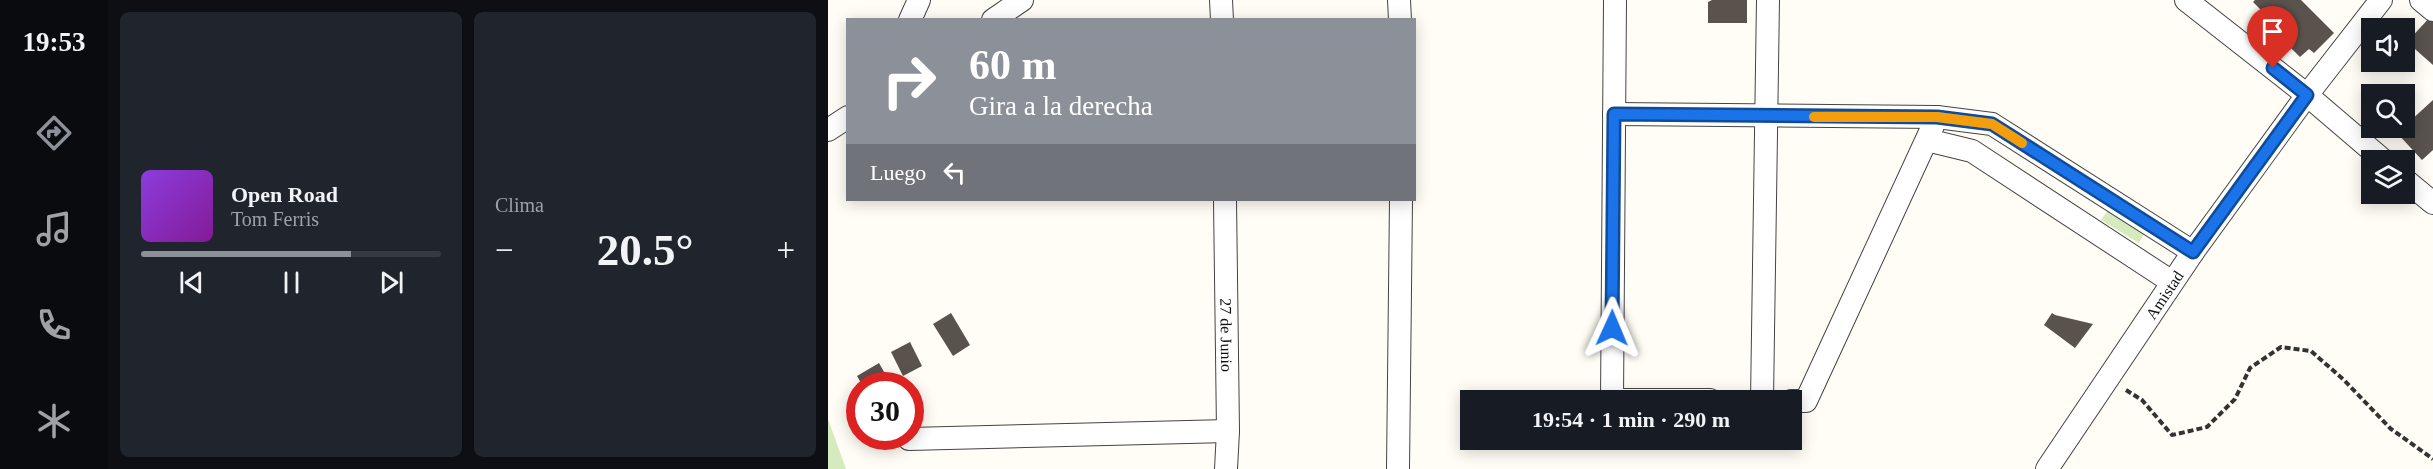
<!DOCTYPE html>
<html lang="es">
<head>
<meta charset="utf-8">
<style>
	:root { --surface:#171b24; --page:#20242c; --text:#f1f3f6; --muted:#9ea1a6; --line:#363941; --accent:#8c9099 }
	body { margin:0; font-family:"Times New Roman",serif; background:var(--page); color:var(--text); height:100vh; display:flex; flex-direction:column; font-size:22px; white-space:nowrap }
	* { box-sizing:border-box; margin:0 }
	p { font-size:20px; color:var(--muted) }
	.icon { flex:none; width:33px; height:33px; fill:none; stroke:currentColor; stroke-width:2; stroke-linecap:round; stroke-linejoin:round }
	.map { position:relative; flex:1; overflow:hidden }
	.drawer { display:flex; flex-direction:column; gap:12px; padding:12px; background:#0d0f14; width:720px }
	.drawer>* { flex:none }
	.top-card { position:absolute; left:18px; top:18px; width:570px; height:183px; border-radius:0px; box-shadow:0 3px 15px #0003; background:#8c9099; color:#fff; overflow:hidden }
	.buttons { position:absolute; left:1533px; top:18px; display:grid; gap:12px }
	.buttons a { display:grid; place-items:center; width:54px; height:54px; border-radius:0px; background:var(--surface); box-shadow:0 3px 15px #0003; font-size:30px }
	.speed { position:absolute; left:18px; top:372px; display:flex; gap:12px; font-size:30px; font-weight:700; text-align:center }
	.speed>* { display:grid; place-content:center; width:78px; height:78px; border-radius:50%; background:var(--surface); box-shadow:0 3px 15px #0003; line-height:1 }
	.speed .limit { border:9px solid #d22; background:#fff; color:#111 }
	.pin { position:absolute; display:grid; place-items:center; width:51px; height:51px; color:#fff; margin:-62px -26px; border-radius:50% 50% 50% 0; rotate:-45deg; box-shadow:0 0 6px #0007 }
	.pin .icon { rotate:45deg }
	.me { position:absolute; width:66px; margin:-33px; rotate:1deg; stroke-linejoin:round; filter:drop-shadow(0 0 4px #0008) }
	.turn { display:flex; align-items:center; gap:21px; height:126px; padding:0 24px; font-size:27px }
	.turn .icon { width:78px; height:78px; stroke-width:2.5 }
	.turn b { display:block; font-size:42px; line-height:51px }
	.then { display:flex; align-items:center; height:57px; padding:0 24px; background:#0003; gap:12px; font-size:22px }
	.big { font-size:45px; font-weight:700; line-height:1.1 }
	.drawer .widget { flex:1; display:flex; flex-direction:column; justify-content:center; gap:9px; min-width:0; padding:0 21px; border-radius:9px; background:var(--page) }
	.song { display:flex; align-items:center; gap:18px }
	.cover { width:72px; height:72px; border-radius:9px; background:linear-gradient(135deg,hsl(270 70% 55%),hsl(290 70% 35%)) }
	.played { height:6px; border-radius:3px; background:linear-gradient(90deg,var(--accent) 70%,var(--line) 70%) }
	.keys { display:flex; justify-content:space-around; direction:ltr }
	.heat { display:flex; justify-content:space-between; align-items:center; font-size:33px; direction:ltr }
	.drawer .tiles { flex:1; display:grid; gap:12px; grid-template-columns:repeat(2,1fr) }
	.trip { position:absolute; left:632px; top:390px; width:342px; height:60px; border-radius:0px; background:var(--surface); box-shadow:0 3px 15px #0003; font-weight:700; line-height:60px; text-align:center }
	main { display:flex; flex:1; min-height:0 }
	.menu { display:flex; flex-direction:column; width:108px; justify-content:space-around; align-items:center; background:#090b0e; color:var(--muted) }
	.menu .icon { width:42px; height:42px }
	.menu .on { color:var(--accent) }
	.menu b { font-size:27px; color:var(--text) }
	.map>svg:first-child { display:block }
	.green { fill:#d5ebbd }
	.building { fill:#5a524d }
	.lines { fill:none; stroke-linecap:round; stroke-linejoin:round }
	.minor-casing { stroke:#444; stroke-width:24 }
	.path { stroke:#333; stroke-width:4; stroke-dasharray:6 3; stroke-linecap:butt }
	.minor { stroke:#fff; stroke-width:22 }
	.route-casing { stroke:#114b97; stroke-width:15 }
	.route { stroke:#1a73e8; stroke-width:10 }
	.slow { stroke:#f59e0b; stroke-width:10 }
	.labels { text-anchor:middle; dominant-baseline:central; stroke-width:6; stroke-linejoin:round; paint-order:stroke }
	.street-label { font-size:16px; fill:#111; stroke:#fff }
</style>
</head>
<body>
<main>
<nav class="menu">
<b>19:53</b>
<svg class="icon on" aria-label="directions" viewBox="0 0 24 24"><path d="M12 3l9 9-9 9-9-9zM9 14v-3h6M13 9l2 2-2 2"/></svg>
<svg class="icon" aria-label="music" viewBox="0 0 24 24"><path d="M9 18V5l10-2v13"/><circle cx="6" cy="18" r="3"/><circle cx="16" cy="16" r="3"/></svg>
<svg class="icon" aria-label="phone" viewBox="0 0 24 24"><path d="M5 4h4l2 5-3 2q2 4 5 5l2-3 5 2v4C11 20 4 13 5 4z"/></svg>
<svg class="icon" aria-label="climate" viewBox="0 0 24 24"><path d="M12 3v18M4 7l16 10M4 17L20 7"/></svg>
</nav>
<section class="drawer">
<div class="tiles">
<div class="widget">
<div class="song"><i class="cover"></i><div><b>Open Road</b><p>Tom Ferris</p></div></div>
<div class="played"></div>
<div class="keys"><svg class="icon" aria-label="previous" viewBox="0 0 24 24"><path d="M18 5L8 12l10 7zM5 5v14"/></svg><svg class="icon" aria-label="pause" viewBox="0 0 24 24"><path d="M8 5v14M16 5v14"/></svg><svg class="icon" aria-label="next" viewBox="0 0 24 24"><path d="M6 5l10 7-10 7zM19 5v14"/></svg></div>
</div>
<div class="widget"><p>Clima</p>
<div class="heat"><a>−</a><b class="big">20.5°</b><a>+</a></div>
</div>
</div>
</section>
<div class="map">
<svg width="1605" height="469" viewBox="0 0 1605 469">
	<rect width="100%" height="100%" fill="#fffdf5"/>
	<!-- green -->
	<g class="green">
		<polygon points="1280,210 1316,234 1311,243 1273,220"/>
		<polygon points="0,419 18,469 0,469"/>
	</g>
	<!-- building -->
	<g class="building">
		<polygon points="884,0 919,0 919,23 880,23 880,2"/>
		<polygon points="1427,0 1473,0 1506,33 1486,53 1481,49 1472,57 1460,45 1469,36 1449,16 1444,21 1425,2"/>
		<polygon points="1603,16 1605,17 1605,65 1579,42"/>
		<polygon points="1605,100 1605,150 1594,160 1569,133"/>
		<polygon points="123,313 142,345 125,356 105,324"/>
		<polygon points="1224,313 1227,315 1265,324 1247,348 1216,325"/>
		<polygon points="82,342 94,366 75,376 63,352"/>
		<polygon points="51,363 64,386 35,386 29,376"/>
	</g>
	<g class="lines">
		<!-- minor casing -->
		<g class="minor-casing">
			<g id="minor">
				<polyline points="393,0 394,20"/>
				<polyline points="571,0 572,20"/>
				<polyline points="787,0 784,400 882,400"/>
				<polyline points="1358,0 1479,95 1555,160"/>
				<polyline points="1593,0 1605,10"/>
				<polyline points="82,20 91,0"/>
				<polyline points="165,20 194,0"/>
				<polyline points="786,114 1109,117 1164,124 1365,252"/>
				<polyline points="0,130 20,117"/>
				<polyline points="1099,140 1144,151 1344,282"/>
				<polyline points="1576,179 1605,203"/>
				<path id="s1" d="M397,200L400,431L398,469"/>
				<polyline points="934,400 940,0"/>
				<polyline points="963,401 978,401 1109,117"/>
				<polyline points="81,439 400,431"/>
				<polyline points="570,469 573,200"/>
				<path id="s2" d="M1219,469L1365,252L1479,95L1553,0"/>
			</g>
		</g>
		<!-- path -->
		<polyline class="path" points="1298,390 1314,400 1344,435 1379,427 1407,399 1422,368 1453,347 1483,351 1516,380 1563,429 1605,459"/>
		<!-- minor -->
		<use href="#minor" class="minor"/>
	</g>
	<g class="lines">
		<!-- route casing -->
		<g class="route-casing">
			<polyline id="route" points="784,328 786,114 1109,117 1164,124 1365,252 1479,95 1445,68"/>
		</g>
		<!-- route -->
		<use href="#route" class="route"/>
		<!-- slow -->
		<polyline class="slow" points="986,117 1109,117 1164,124 1194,143"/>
	</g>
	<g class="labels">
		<!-- street labels -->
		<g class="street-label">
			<text stroke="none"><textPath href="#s2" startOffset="210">Amistad</textPath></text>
			<text stroke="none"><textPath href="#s1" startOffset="135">27 de Junio</textPath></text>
		</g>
	</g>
</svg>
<div class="buttons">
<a><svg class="icon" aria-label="sound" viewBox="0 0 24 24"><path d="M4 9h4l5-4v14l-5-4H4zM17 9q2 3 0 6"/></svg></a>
<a><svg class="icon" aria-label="search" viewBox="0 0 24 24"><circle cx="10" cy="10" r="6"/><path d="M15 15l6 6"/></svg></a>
<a><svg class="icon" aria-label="layers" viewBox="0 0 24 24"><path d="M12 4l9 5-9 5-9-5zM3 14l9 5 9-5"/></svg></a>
</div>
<div class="speed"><div class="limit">30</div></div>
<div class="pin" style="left:1445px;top:68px;background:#d93025"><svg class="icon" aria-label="arrive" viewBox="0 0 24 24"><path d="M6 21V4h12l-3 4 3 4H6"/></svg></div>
<svg class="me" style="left:784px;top:328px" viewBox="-20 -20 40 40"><path d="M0-17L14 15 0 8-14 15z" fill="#1a73e8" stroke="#fff" stroke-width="4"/></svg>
<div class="trip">19:54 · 1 min · 290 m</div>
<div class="top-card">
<div class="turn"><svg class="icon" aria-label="right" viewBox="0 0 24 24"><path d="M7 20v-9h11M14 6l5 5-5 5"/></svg><div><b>60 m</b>Gira a la derecha</div></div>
<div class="then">Luego<svg class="icon" aria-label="left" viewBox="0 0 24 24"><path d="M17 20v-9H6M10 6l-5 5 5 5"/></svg></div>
</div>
</div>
</main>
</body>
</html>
